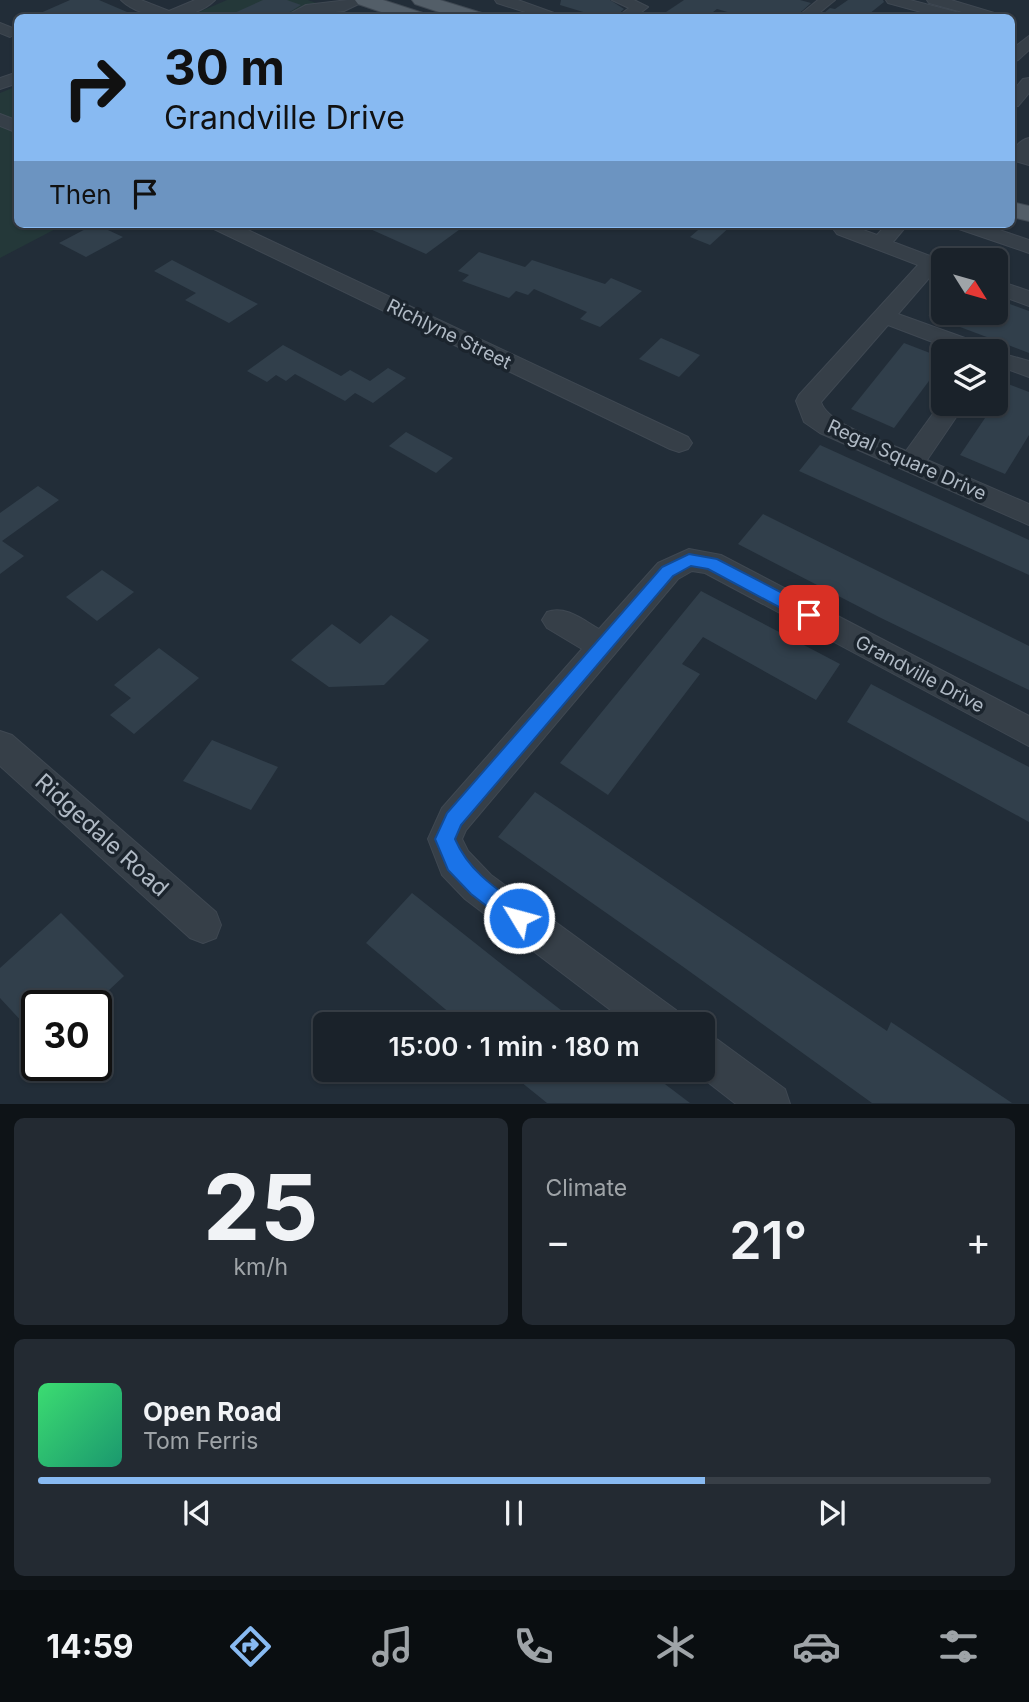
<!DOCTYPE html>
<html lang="en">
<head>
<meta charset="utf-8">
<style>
	:root { --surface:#1a222a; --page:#232a32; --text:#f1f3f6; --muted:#9fa4a8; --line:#383f47; --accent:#88baf2 }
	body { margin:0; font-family:Inter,sans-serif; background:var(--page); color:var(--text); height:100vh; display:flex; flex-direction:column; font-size:26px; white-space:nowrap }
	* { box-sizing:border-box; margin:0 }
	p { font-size:23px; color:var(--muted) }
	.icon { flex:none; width:38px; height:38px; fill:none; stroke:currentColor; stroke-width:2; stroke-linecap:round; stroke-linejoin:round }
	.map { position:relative; height:1104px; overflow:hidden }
	.panel { display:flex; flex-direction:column; gap:14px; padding:14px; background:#0e1317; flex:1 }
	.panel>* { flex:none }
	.hud { position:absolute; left:14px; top:14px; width:1001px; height:214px; border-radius:10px; box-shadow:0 2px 5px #0004,0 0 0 2px var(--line); background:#88baf2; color:#111; overflow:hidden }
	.needle { width:46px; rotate:127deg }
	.buttons { position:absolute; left:931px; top:248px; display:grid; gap:14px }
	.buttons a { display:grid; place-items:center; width:77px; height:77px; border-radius:10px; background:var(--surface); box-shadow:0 2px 5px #0004,0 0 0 2px var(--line); font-size:35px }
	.speed { position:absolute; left:21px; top:990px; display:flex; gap:14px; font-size:35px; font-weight:700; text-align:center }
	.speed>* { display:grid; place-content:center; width:91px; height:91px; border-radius:50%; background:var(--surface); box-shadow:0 2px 5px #0004,0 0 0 2px var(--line); line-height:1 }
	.speed .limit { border:4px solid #111; border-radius:10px; background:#fff; color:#111 }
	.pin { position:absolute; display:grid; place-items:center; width:60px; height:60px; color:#fff; margin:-30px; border-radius:14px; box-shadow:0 4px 10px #0006 }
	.me { position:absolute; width:77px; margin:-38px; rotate:307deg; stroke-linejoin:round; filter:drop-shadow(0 0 5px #0008) }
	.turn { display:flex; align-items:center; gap:24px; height:147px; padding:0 35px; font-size:32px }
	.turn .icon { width:91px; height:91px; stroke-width:2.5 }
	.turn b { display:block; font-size:49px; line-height:60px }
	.then { display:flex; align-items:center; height:66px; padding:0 35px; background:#0003; gap:14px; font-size:26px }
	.big { font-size:52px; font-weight:600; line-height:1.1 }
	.panel .tile { flex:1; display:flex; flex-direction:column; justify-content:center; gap:10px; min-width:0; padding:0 24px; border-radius:10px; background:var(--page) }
	.panel .dial { align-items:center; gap:0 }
	.dial b { font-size:91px; line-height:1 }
	.song { display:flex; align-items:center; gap:21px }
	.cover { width:84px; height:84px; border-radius:10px; background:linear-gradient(135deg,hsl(140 70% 55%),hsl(160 70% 35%)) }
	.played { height:7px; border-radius:4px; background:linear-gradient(90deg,var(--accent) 70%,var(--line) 70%) }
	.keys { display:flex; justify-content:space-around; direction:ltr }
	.heat { display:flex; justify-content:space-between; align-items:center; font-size:38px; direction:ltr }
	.panel .tiles { flex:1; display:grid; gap:14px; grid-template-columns:1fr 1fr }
	.tile:last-child { grid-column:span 2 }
	.trip { position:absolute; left:313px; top:1012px; width:402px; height:70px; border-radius:10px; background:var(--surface); box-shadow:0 2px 5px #0004,0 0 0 2px var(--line); font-weight:600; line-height:70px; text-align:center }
	.dock { display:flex; height:112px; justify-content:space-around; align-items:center; background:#0a0e11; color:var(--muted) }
	.dock .icon { width:49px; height:49px }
	.dock .on { color:var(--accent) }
	.dock b { font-size:32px; color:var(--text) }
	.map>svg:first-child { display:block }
	.green { fill:#243839 }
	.building { fill:#313f4b }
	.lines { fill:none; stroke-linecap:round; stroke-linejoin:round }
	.minor-casing { stroke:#3f4852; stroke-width:2 }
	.major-casing { stroke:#3f4852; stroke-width:2 }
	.minor { fill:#363f48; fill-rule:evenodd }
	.major { fill:#535e68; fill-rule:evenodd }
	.route { fill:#1a73e8; stroke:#114b97; stroke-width:2 }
	.labels { text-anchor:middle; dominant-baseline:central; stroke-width:7; stroke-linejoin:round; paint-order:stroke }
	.street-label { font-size:19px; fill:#b0bac5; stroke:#1b242d }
	.near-street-label { font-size:23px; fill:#b0bac5; stroke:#1b242d }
</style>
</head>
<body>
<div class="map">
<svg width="1029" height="1104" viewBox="0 0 1029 1104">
	<rect width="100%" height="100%" fill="#222d38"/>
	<!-- green -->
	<g class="green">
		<polygon points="227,0 308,0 319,4 288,17 185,18"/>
		<polygon points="17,86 18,224 65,224 0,258 0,93"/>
	</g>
	<!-- building -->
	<g class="building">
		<polygon points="70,0 99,0 141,18 29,18"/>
		<polygon points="263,0 287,0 301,5 280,18 223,18"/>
		<polygon points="561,0 610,0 624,9 614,18 603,18 560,5"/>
		<polygon points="684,0 800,0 811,3 794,18 748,18 717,9 705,18 657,18"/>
		<polygon points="848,0 883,0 884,2 864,18 818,18 830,8 835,9"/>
		<polygon points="95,224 123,237 86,257 59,243"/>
		<polygon points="359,224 467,224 426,254"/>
		<polygon points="705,224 733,224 710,245 690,237"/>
		<polygon points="479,252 525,267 532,260 605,284 611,278 642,291 600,327 580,319 587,312 534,289 528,295 516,291 509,298 462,281 469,275 458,271"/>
		<polygon points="172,260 258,304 229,323 185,300 196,293 154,271"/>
		<polygon points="996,299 1029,311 1029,353 928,315 996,313"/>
		<polygon points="661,338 700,355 679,377 639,359"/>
		<polygon points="904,343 943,358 943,362 894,428 851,409"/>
		<polygon points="283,345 341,376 350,370 370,381 388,368 406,378 373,403 355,393 345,401 295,374 286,381 276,375 267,382 247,371"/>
		<polygon points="1008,384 1029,392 1029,435 1005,474 960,455"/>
		<polygon points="406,432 453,458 436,473 389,446"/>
		<polygon points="820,445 1029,540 1029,575 799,471"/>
		<polygon points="38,486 59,500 2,541 24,556 0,574 0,513"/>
		<polygon points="763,514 1029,646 1029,690 879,617 738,544"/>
		<polygon points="102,570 134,592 97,621 66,597"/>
		<polygon points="701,591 840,664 816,700 703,637 682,664 700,674 608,795 560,763"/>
		<polygon points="391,615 429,640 384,685 329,687 291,660 332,624 360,644"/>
		<polygon points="159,648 199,678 134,734 110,715 131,698 114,685"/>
		<polygon points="871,684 1029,767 1029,822 847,722"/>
		<polygon points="212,740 278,767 251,810 183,781"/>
		<polygon points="535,792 887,1031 891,1022 1012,1103 872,1103 682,966 498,837"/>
		<polygon points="412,893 504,966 579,1024 463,1024 366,943"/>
		<polygon points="61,913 124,976 92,1006 37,1006 37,1038 0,998 0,968"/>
		<polygon points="505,1069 645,1069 690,1103 547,1103"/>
	</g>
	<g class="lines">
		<!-- minor casing -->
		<g class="minor-casing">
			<g id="minor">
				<path d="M121,0H141L169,11L195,0H215C192,23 144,22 121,0Z"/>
				<polygon points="348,0 367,0 344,11 282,18 306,5"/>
				<polygon points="495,0 518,0 568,18 544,18 497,3"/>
				<polygon points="612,0 634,0 648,7 634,18 616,18 629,8"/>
				<polygon points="818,0 835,0 813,18 796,18"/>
				<polygon points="886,0 910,0 956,12 959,15 957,18 943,18 888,3"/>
				<polygon points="927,0 951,0 1011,18 984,18 929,3"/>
				<polygon points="0,23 15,29 18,32 10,37 0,33"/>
				<polygon points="1029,36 1029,50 1018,60 1012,62 1012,49"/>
				<polygon points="18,72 18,83 0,89 0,78"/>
				<polygon points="1029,78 1029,93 1018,106 1012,107 1012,92 1023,79"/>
				<polygon points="0,114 18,121 18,133 0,126"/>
				<path d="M1029,138V165L1012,160C1010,150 1020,140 1029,138Z"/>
				<polygon points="209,224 235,224 688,437 692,443 688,449 679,452 670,449 212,228"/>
				<path d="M836,224H856L855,227L877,235L887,224H908L893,242L938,259L942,263L898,314L990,347L993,351L1029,361V377L996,365V352H959L888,325L821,402C828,425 884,441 906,451L943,400V404H965L927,460L1029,504V525L820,433L804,422L796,401L799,395L918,265L837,234L834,230Z"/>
				<polygon points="953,224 982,224 1029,240 1029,253 956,228"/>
				<polygon points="996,280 1029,291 1029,306 996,294"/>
				<path d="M689,549L721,555L1029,716V746L705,573L692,571L678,579L466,830L462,839L468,851L491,875L676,1010L682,1024H629L465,899L442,875L428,839L442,808L582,649L547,628L542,620L547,612C566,605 583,620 599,629L658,563Z"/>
				<polygon points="0,731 12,735 216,912 221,925 216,938 203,943 190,938 0,766"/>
				<polygon points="704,1034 718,1040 785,1089 790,1104 736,1104 691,1069 704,1069"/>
			</g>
		</g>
		<!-- major casing -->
		<g class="major-casing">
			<g id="major">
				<polygon points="355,0 383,0 426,14 428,18 399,18 358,4"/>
				<polygon points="412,0 440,0 485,14 487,18 457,18 415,4"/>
				<polygon points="1012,202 1029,206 1029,221 1012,217"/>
			</g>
		</g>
		<!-- minor -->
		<use href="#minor" class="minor"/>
		<!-- major -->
		<use href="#major" class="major"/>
	</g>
	<!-- route -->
	<path class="route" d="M689,554L717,559L815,610L818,615L815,620H803L708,569L691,566L673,576L461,825L455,839C469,872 498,890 526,910L529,918L526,925L519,928L511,925L471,894L448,870L435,839L447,813L662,567Z"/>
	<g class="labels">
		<!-- street labels -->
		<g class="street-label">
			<text transform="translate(449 334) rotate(26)">Richlyne Street</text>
			<text transform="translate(907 460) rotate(24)">Regal Square Drive</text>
			<text transform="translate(920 674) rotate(28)">Grandville Drive</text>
		</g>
		<!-- near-street labels -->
		<g class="near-street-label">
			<text transform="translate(102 835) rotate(42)">Ridgedale Road</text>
		</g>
	</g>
</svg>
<div class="buttons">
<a><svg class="needle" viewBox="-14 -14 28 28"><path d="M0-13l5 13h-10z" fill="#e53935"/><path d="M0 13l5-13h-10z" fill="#9fa4a8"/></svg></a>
<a><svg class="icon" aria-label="layers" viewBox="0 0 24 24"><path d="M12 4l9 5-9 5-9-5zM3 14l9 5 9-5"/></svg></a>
</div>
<div class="speed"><div class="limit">30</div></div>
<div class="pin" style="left:809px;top:615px;background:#d93025"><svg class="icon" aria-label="arrive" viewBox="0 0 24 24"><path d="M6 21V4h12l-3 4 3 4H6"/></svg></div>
<svg class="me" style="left:519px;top:918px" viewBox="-20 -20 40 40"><circle r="17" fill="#1a73e8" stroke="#fff" stroke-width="3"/><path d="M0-11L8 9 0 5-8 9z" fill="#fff"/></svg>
<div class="trip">15:00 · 1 min · 180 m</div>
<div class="hud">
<div class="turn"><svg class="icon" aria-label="right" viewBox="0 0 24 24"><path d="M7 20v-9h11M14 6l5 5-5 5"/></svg><div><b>30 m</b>Grandville Drive</div></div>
<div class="then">Then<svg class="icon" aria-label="arrive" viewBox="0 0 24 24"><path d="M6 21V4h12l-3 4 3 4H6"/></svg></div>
</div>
</div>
<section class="panel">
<div class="tiles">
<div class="tile dial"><b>25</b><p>km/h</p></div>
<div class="tile"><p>Climate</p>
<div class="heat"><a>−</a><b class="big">21°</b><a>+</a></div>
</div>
<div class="tile">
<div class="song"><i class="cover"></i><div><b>Open Road</b><p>Tom Ferris</p></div></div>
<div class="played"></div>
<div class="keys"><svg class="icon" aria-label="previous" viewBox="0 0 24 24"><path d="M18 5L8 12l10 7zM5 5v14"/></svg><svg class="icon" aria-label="pause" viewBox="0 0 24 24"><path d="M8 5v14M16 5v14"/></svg><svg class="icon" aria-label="next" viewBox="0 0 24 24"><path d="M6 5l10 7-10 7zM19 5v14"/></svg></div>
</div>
</div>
</section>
<nav class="dock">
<b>14:59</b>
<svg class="icon on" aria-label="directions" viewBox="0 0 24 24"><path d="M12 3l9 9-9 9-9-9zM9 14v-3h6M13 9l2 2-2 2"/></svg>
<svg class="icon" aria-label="music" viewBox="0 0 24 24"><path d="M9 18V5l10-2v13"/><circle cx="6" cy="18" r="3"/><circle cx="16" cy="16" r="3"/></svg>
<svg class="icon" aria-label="phone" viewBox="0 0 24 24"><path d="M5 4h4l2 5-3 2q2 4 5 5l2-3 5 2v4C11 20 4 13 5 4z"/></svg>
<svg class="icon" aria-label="climate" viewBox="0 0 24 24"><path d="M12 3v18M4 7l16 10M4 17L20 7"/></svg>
<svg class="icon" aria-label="car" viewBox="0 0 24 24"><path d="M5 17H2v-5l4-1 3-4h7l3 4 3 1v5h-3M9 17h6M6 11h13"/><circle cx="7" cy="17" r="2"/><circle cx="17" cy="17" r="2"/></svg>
<svg class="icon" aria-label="filters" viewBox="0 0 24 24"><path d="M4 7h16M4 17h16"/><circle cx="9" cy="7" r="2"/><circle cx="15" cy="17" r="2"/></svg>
</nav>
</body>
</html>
